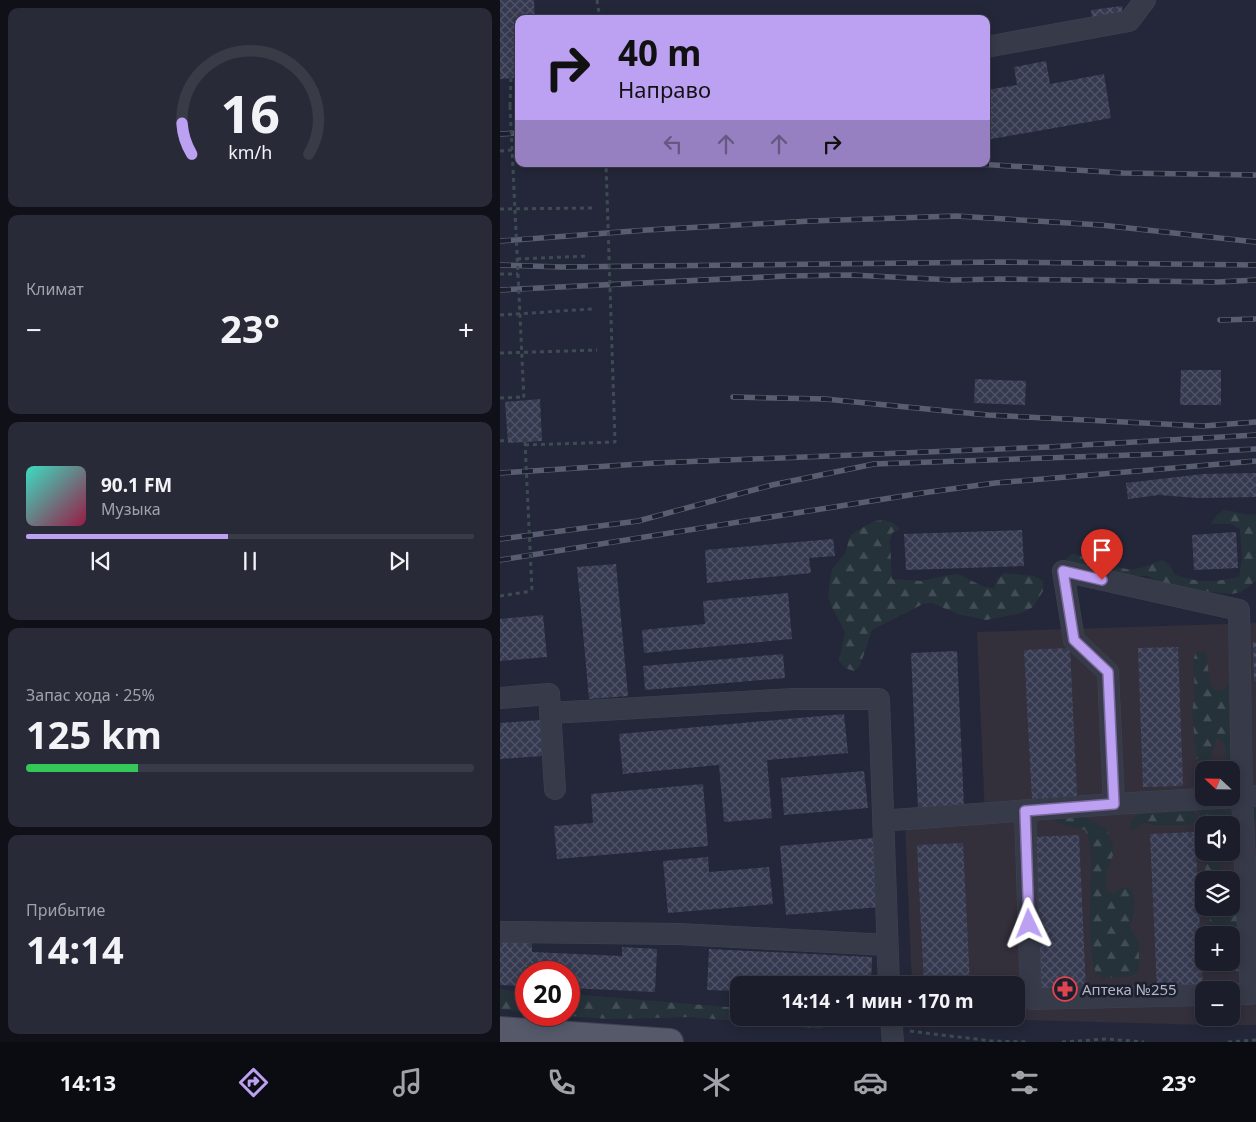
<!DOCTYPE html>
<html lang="ru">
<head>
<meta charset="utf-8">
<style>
	:root { --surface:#1b1d2b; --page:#282a37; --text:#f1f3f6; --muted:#a0a2a9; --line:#393b47; --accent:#bca0f2 }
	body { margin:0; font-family:"Noto Sans",sans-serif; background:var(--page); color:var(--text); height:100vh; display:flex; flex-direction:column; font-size:19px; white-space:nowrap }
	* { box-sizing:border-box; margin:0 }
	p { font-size:16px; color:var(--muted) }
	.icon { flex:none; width:28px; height:28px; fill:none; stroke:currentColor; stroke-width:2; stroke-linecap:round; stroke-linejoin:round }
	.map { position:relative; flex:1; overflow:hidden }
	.panel { display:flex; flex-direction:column; gap:8px; padding:8px; background:#0f1018; width:500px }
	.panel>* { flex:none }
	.hud { position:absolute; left:15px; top:15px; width:475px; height:152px; border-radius:10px; box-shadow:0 2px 12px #0003,0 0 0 1px var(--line); background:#bca0f2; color:#111; overflow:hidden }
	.needle { width:32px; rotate:292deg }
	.controls { position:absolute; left:695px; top:761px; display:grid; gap:10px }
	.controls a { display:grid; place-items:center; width:45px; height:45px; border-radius:10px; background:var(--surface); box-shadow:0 2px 12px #0003,0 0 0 1px var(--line); font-size:25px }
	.speed { position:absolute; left:15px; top:961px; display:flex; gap:10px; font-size:25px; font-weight:700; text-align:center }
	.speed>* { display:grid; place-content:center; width:65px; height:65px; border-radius:50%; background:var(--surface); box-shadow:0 2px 12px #0003,0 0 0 1px var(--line); line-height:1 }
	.speed .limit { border:8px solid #d22; background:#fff; color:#111 }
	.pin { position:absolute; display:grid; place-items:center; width:42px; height:42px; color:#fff; margin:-51px -21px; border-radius:50% 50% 50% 0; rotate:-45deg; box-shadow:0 0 5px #0007 }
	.pin .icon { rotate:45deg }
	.me { position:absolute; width:55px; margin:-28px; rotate:358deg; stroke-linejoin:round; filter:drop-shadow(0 0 4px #0008) }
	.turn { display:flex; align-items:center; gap:18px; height:105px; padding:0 20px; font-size:22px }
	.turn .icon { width:65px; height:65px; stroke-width:2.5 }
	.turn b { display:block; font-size:35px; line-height:42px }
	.lanes { display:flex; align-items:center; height:48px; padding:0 20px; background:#0003; justify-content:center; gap:25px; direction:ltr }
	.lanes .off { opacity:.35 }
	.big { font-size:38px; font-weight:700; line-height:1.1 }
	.panel .tile { flex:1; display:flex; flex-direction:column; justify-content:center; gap:8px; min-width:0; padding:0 18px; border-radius:10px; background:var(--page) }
	.panel .dial { align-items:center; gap:0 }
	.dial svg { height:130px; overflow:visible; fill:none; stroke:var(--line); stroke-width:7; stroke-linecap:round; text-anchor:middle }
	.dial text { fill:var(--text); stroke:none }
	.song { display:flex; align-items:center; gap:15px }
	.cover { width:60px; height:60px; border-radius:8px; background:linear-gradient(135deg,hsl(170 70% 55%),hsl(340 70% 35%)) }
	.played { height:5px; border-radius:2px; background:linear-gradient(90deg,var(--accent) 45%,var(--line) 45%) }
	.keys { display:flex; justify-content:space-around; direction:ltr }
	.heat { display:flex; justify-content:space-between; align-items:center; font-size:28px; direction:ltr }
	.charge { height:8px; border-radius:4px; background:linear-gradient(90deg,#34c759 25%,var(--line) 0) }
	.trip { position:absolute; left:230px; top:976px; width:295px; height:50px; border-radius:10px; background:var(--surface); box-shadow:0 2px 12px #0003,0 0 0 1px var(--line); font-weight:700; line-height:50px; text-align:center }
	.dock { display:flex; height:80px; justify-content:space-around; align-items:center; background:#0b0c11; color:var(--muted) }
	.dock .icon { width:35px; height:35px }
	.dock .selected { color:var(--accent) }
	.dock b { font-size:22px; color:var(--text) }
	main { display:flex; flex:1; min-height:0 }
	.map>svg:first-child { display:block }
	.medical { fill:#332f3b; fill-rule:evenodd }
	.forest { fill:url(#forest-firs) }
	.building { fill:url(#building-cross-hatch) }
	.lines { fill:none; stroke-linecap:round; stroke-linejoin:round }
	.minor-casing { stroke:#404352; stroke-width:22 }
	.major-casing { stroke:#404352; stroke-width:28 }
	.path { stroke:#3e4c52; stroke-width:3; stroke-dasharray:4 4; stroke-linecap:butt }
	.minor { stroke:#373a49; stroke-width:21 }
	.major { stroke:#555969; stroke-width:26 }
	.rail-casing { stroke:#595d70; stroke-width:5.5 }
	.rail { stroke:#1c1f2e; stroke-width:4; stroke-dasharray:11; stroke-linecap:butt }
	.path-bridge { stroke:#3e4c52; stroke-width:3; stroke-dasharray:4 4; stroke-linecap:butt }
	.route-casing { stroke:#7a689d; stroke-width:12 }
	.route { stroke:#bca0f2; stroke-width:9 }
	.labels { text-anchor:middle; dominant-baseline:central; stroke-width:5; stroke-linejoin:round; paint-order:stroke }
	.poi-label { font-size:15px; fill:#b2b5c5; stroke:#1c1f2e; text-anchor:start }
</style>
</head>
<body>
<main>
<section class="panel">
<div class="tile dial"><svg viewBox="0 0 100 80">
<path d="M14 69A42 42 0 1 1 86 69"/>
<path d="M14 69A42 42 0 0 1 8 50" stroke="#bca0f2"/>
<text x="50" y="56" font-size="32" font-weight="700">16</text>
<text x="50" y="72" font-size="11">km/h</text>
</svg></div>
<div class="tile"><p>Климат</p>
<div class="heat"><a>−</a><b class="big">23°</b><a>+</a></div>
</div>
<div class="tile">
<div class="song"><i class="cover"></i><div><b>90.1 FM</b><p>Музыка</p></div></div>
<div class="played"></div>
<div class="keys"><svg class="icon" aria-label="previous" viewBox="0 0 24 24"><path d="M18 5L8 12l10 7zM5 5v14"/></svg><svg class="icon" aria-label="pause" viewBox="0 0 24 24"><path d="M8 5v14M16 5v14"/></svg><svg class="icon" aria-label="next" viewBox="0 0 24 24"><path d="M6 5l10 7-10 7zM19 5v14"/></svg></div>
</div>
<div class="tile"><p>Запас хода · 25%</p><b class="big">125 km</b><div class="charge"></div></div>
<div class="tile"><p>Прибытие</p><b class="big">14:14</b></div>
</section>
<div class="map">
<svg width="756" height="1042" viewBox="0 0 756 1042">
	<defs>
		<pattern id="forest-firs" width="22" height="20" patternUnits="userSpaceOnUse" patternTransform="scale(1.25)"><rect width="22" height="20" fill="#26323a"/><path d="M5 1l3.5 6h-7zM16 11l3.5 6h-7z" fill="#434d55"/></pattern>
		<pattern id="building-cross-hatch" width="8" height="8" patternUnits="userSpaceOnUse" patternTransform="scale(1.25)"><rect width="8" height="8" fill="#363a50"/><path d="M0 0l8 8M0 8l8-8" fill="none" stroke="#515468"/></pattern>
	</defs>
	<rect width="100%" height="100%" fill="#242739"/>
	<!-- medical -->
	<path class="medical" d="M756,623V1025H707L456,1018H516V985H412L405,822L485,816L477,632ZM704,770H731V798H704ZM704,825H731V852H704ZM704,880H731V908H704ZM704,935H731V962H704ZM704,990H731V1018H704Z"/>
	<!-- forest -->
	<g class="forest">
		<path d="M724,510C735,511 745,516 756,514V581L741,592L732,594L692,590L665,584L647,576H638L630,582L593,586L565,560L572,554C590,556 621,572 636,569C645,567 654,563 662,560L670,565L674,574C699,584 714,582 739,577L742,559L740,529L731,524H711L716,516Z"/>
		<polygon points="384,520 393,523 400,529 392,533 390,541 392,579 421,581 449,575 458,574 484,587 494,588 497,579 505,573 534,576 543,581 543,591 533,607 522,613 486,620 458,614 432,603 423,604 372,630 360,666 354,671 345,668 339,661 345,632 331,606 328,596 332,569 345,554 350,536 358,530 375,521"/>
		<path d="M705,651C709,664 707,676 713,689L723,691L728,683L736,679L749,761L753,773L745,778L731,770H722L728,763L724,744L717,738L711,757L705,764L697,760L692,713L695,692L693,661L696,652Z"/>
		<polygon points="745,806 756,808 756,820 752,820 740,860 731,852 731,825 704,826 698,811 707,808 727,811"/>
		<polygon points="681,807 690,809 697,815 697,820 689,825 650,825 646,823 641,824 634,830 630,831 631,822 642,810 652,808 667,812"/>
		<path d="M551,815H580L606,828L613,845V855L607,871L606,890L614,893L623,887L632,889C637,903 634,913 630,927L640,944C637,954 641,961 639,971C626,981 618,975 604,979L596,974C590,953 589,926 590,904C590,880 596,852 585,830L557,823Z"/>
		<polygon points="707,852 731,852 724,856 720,865 724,873 731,880 704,880"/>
		<path d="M731,900L737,904L742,974L733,970L724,973L716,969L713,963L731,962V935H709C707,926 712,917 711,908H731Z"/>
		<polygon points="0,989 26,992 26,1012 0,1009"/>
		<polygon points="69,994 239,1008 239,1018 326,1018 328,1025 320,1029 193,1017 109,1019 57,1015 69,1015"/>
	</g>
	<!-- building -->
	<g class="building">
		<polygon points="0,0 34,0 35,19 19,19 19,78 0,79"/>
		<polygon points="622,6 624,22 593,26 591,10"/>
		<polygon points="546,61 550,84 604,74 611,118 486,140 486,90 517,85 514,67"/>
		<polygon points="681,370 721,370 721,405 680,405"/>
		<polygon points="475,379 526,381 525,405 474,403"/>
		<polygon points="40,399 42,441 8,443 5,402"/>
		<polygon points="756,473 756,497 698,498 659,495 628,499 626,483 703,474"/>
		<polygon points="522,530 524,566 406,570 404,534"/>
		<polygon points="736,532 738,568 694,570 692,535"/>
		<polygon points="333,539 335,556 309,558 311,573 207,583 205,550"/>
		<polygon points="116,564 128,696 89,699 77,567"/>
		<polygon points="288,593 292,639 144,653 142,630 205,624 203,601"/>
		<polygon points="43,615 47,657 0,661 0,619"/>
		<polygon points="753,642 756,642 756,681 754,681"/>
		<polygon points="678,647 683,786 643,787 638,648"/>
		<polygon points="570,648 577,796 532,799 524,650"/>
		<polygon points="457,651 464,807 418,809 411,653"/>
		<polygon points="283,654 285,678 145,690 143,666"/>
		<polygon points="344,714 348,753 267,760 272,818 224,822 219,765 123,774 119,734"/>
		<polygon points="40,720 42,756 0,759 0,723"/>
		<polygon points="364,771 368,808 284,815 281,778"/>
		<polygon points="203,784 208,846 57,859 54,826 93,823 91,794"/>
		<polygon points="695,832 703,988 657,990 650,834"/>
		<polygon points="579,835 586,991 540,993 533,837"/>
		<polygon points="374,838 380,907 286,915 280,846"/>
		<polygon points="463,843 470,985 424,985 417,845"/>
		<polygon points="208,857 209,872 269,867 273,904 168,913 163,861"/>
		<polygon points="0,939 32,941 32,952 122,956 122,947 157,949 155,992 69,988 69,972 26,972 26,986 0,985"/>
		<polygon points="209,949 372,957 371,985 239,985 239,991 207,990"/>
	</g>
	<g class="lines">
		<!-- minor casing -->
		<g class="minor-casing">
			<g id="minor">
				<polyline points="486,47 629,21 645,0"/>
				<polyline points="0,698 49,694 55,789"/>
				<polyline points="50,713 295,699 379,699 389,985"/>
				<polyline points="614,804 608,672 574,640 563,571 739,610 742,797 751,994 731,994"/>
				<polyline points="525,811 531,999 704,995"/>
				<polyline points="393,820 614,804 756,796"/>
				<polyline points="0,932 179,934 387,945"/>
				<polyline points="391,1018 393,1042"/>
			</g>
		</g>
		<!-- major casing -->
		<g class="major-casing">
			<polyline id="major" points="0,1030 170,1042"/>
		</g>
		<!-- path -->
		<g class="path">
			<polyline points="97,0 100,19"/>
			<polyline points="10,106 11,79"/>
			<polyline points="0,151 12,150"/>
			<polyline points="0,209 95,208"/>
			<polyline points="17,259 89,256"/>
			<polyline points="0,274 18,274"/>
			<polyline points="0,315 92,309"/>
			<polyline points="0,353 97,350"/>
			<polyline points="0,398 24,397"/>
			<polyline points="0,441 8,440"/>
			<polyline points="0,596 32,591"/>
			<polyline points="410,1031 491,1041 526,1042"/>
			<polyline points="562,1042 607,1039 644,1042"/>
			<polyline points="728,1042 756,1040"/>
		</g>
		<!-- minor -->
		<use href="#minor" class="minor"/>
		<!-- major -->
		<use href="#major" class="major"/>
		<!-- rail casing -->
		<g class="rail-casing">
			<g id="rail">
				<polyline points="0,134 19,133"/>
				<polyline points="478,164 623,173 756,175"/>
				<polyline points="0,241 147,230 311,221 456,216 601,225 756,242"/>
				<polyline points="0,265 61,267 500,262 756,265"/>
				<polyline points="0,290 287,276 351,275 453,280 500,279 718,282 756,280"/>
				<polyline points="720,320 756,319"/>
				<polyline points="233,397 325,399 488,415 703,426 756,422"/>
				<polyline points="0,473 155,463 548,447 756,435"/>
				<polyline points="0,539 138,521 272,485 374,464 660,454 756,449"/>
				<polyline points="0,560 422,493 495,483 756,461"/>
			</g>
		</g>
		<!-- rail -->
		<use href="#rail" class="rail"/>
		<!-- path-bridge -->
		<g class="path-bridge">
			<polyline points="10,106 24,400"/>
			<polyline points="25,442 32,591"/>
			<polyline points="25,445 115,442 106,164"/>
		</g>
	</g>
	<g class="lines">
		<!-- route casing -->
		<g class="route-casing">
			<polyline id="route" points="529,924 525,811 614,804 608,672 574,640 563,571 602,580"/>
		</g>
		<!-- route -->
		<use href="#route" class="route"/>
	</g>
	<!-- icons -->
	<defs>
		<g id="pharmacy-ring" transform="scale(1.25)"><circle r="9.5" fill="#1c1f2e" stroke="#e0444e" stroke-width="1.5"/><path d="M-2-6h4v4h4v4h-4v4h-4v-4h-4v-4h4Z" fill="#e0444e"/></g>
	</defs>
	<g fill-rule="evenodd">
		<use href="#pharmacy-ring" x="565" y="989"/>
	</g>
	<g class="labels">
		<!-- poi labels -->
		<g class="poi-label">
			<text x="582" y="989">Аптека №255</text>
		</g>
	</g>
</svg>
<div class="controls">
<a><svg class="needle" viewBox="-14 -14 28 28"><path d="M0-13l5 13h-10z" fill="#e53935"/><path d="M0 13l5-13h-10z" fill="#a0a2a9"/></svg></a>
<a><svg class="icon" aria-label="sound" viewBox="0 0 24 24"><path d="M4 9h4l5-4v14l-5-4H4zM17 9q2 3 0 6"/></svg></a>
<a><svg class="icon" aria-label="layers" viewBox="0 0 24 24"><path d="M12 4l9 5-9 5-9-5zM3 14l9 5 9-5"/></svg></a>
<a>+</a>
<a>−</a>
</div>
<div class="speed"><div class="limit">20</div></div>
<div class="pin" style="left:602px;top:580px;background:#d93025"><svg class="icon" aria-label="arrive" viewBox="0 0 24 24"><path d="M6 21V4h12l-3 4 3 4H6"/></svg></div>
<svg class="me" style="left:529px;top:924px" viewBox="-20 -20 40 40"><path d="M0-17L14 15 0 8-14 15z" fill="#bca0f2" stroke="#fff" stroke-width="4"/></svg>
<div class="trip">14:14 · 1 мин · 170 m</div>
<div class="hud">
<div class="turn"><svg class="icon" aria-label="right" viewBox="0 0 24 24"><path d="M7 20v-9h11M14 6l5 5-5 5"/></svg><div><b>40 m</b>Направо</div></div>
<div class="lanes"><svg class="icon off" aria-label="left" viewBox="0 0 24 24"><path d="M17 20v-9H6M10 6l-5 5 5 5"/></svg><svg class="icon off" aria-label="ahead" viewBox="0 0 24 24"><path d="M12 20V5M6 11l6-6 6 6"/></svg><svg class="icon off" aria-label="ahead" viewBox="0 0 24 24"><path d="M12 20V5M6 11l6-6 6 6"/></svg><svg class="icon" aria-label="right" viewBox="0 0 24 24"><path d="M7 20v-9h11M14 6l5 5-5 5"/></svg></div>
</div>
</div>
</main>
<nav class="dock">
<b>14:13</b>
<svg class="icon selected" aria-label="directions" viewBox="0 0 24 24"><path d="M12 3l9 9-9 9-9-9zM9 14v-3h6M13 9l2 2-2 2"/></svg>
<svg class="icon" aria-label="music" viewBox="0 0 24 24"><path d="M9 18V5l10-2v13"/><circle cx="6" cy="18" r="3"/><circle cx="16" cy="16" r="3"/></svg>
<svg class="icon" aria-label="phone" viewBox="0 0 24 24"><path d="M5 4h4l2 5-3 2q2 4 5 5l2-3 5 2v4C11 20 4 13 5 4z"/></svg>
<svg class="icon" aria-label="climate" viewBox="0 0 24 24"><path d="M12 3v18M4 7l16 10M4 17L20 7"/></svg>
<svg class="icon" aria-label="car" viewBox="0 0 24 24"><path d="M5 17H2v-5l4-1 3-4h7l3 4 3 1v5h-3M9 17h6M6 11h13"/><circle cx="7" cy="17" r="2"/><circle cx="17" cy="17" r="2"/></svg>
<svg class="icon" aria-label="filters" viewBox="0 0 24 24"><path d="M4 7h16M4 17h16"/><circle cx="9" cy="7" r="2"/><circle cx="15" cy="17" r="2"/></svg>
<b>23°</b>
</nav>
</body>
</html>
